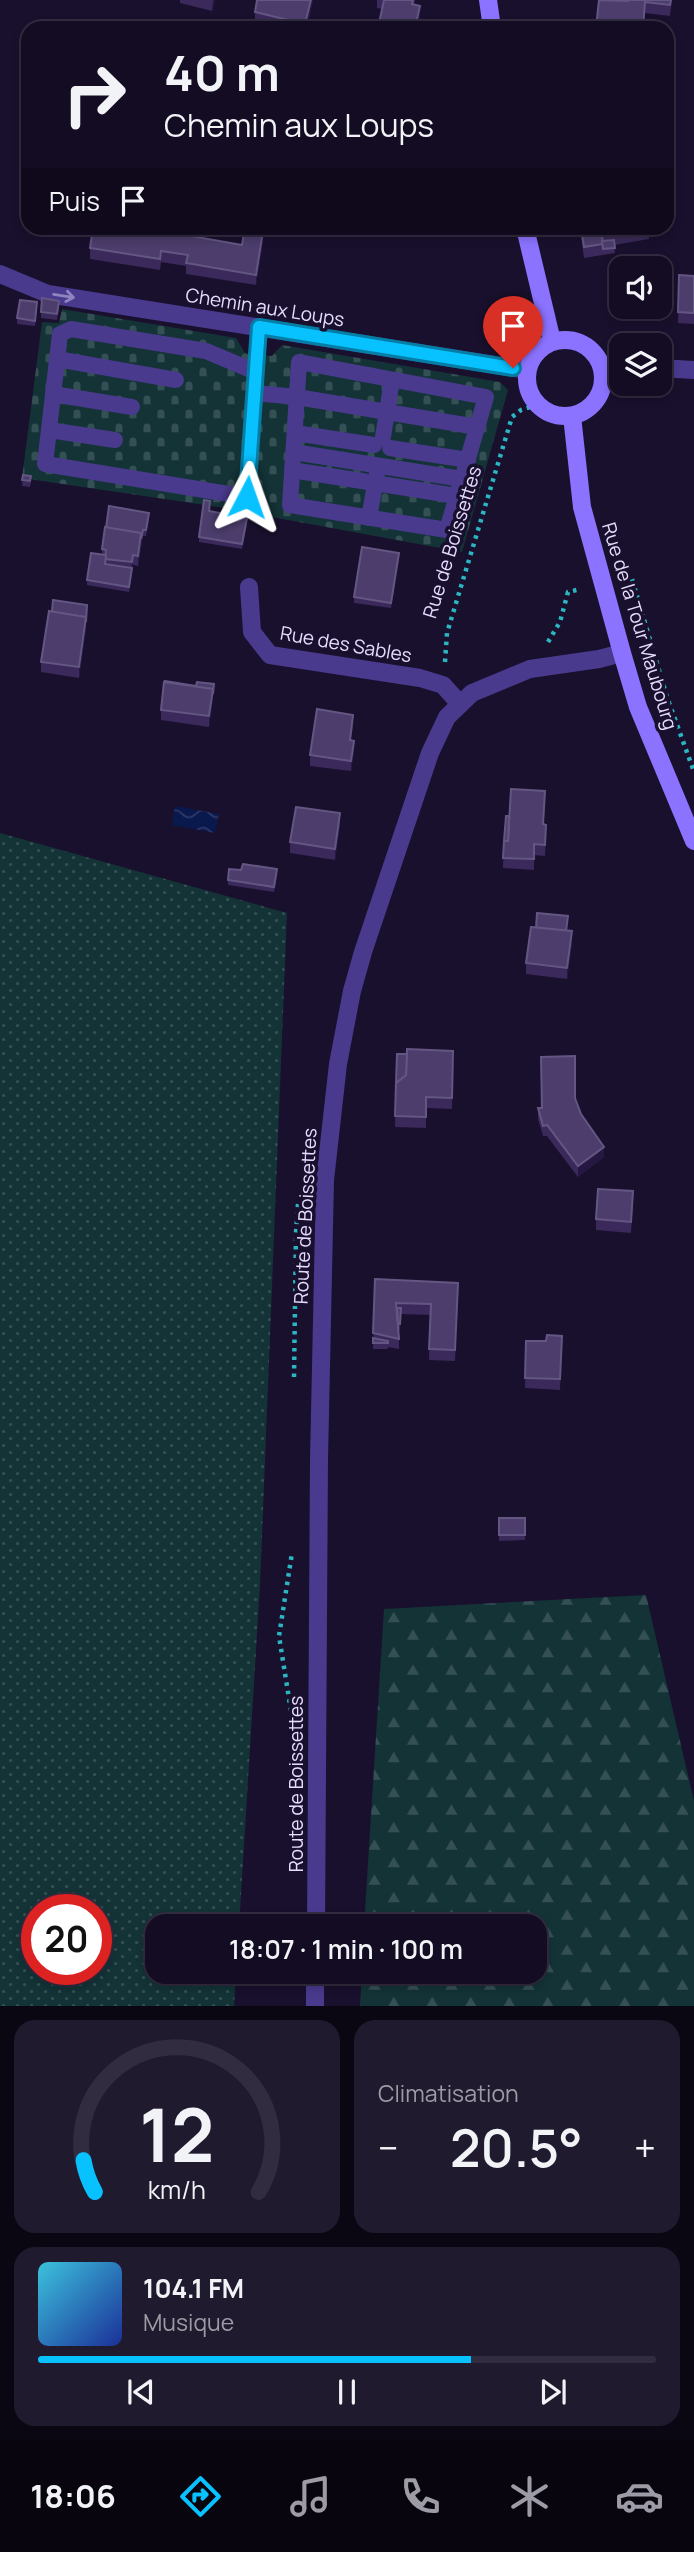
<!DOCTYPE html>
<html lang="fr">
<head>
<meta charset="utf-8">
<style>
	:root { --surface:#130c22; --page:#201a2f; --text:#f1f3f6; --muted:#9d9ba5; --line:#322c40; --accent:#08c2ff }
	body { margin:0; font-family:Manrope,sans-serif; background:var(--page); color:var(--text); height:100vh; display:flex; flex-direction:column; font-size:26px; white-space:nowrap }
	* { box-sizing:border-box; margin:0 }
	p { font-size:23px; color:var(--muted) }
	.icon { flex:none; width:38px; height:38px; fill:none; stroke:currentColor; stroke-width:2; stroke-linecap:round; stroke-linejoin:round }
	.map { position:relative; height:2006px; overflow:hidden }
	.sheet { display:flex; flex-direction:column; gap:14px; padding:14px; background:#0a0713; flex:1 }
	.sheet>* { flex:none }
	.guide { position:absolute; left:21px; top:21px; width:653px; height:214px; border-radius:21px; box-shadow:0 4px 10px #0003,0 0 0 2px var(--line); background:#130c22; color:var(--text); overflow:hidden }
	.controls { position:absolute; left:609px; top:256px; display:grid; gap:14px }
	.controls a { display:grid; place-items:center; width:63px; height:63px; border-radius:14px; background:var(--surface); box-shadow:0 4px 10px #0003,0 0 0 2px var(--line); font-size:35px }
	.speed { position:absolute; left:21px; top:1894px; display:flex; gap:14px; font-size:35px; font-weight:700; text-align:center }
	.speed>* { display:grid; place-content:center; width:91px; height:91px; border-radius:50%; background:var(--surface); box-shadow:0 4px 10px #0003,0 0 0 2px var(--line); line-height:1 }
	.speed .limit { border:10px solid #d22; background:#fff; color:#111 }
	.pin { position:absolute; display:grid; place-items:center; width:60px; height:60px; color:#fff; margin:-72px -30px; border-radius:50% 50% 50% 0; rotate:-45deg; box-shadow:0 0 7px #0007 }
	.pin .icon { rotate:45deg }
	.me { position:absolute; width:77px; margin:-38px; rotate:4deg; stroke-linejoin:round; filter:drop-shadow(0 0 5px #0008) }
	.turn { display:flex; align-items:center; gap:24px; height:147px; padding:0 28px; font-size:32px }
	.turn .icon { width:91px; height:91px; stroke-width:2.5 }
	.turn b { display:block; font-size:49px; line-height:60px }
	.then { display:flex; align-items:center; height:66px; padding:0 28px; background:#0003; gap:14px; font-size:26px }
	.big { font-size:52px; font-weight:600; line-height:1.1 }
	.sheet .widget { flex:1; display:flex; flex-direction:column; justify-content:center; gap:10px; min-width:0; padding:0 24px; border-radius:21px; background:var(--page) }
	.sheet .dial { align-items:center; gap:0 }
	.dial svg { height:182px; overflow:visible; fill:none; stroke:var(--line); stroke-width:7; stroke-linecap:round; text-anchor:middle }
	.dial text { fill:var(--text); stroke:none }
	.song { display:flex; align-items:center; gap:21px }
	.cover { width:84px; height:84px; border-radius:10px; background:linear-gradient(135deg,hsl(190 70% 55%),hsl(230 70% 35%)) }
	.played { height:7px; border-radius:4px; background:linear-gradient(90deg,var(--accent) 70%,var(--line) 70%) }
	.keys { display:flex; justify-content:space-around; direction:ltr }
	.heat { display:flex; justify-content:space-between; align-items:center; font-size:38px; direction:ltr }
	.sheet .tiles { flex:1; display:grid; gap:14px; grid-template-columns:1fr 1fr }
	.widget:last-child { grid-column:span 2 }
	.trip { position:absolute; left:145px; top:1914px; width:402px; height:70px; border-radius:21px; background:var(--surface); box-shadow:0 4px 10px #0003,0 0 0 2px var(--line); font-weight:600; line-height:70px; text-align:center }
	.tabs { display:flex; height:112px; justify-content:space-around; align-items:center; background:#08050e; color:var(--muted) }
	.tabs .icon { width:49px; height:49px }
	.tabs .on { color:var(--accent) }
	.tabs b { font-size:32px; color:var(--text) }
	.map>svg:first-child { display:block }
	.grass { fill:url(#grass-dots); fill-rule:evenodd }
	.forest { fill:url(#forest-firs) }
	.cemetery { fill:url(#cemetery-stones) }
	.water { fill:url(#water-waves) }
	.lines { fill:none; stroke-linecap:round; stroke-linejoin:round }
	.path { stroke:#2cb6c3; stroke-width:4.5; stroke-dasharray:3.5 5; stroke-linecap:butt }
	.service { stroke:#493a8d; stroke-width:16 }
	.minor { stroke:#493a8d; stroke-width:18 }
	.tertiary { stroke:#493a8d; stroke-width:18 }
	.secondary { stroke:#8b73ff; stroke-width:18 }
	.wall { fill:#3a295a }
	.shaded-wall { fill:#251741 }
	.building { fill:#4c3d6c; stroke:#645683; stroke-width:2 }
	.oneway { stroke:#8f83c0 }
	.route-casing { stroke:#057ea6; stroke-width:18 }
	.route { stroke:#08c2ff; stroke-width:12 }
	.labels { text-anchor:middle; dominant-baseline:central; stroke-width:7; stroke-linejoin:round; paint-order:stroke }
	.street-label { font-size:19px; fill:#e5dcff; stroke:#19102d }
</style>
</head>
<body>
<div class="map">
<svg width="694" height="2006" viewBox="0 0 694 2006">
	<defs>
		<pattern id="grass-dots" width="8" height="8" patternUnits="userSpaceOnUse" patternTransform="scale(1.75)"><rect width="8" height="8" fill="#133337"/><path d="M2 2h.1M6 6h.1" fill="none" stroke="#355055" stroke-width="1.8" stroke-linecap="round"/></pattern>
		<pattern id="forest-firs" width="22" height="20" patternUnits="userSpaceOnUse" patternTransform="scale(1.75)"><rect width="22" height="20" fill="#133337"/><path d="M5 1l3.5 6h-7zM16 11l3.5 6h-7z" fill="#355055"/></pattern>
		<pattern id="cemetery-stones" width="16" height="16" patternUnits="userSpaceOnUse" patternTransform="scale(1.75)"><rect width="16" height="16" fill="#133337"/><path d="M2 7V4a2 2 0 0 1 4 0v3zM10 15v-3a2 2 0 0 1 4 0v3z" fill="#355055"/></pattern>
		<pattern id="water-waves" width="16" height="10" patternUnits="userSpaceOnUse" patternTransform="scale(1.75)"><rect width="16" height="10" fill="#09184d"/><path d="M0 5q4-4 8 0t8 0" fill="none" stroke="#2d3968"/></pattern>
	</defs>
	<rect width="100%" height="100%" fill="#19102d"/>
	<!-- grass -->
	<path class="grass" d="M0,833L287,913L260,1585L239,1927H158V1972H236L234,2006H0ZM37,1909H96V1969H37Z"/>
	<!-- forest -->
	<polygon class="forest" points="646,1595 694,1801 694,2006 360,2006 362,1972 536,1972 536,1927 364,1927 384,1609"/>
	<!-- cemetery -->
	<polygon class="cemetery" points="62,309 236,338 245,353 272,356 282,345 500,382 508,390 462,552 212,506 22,478 42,322 59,323"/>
	<!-- water -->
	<polygon class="water" points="175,806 219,814 215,833 172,825"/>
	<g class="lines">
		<!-- path -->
		<g class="path">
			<polyline points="624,581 632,579 667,697 693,769"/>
			<polyline points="548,642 560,622 568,592 581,589"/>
			<polyline points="445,662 447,633 512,417 521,410 537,405"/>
			<polyline points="294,1377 296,1233 298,1204"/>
			<polyline points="291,1711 279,1636 292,1553"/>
		</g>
		<!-- service -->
		<g class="service">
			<polyline points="57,359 176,380"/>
			<polygon points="299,362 486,397 447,530 290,505"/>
			<polyline points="256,372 206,351 71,329 60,334 45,464 247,497 259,327"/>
			<polyline points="255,393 297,397 477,427"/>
			<polyline points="53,394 132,407"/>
			<polyline points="49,430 115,440"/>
			<polyline points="295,433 374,445"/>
			<polyline points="383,437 392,380"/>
			<polyline points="390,448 468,460"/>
			<polyline points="294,452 462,479"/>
			<polyline points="292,470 457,496"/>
			<polyline points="369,518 377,473"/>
		</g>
		<!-- minor -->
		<g class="minor">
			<polyline points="0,274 48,294 527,370"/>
			<polyline points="602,365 621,367"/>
			<polyline points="660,368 694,370"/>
			<polyline points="249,587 252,632 270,655 420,678 443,685 459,703"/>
		</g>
		<!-- tertiary -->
		<g class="tertiary">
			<polyline points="316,1927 319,1460 325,1180 338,1064 352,991 363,952 430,753 447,717 472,693 530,669 599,659 622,653"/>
			<polyline points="315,2006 315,1972"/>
		</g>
		<!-- secondary -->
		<g class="secondary">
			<polyline points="488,0 492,28"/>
			<polyline points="525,228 552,341"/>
			<circle cx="565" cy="378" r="38"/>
			<polyline points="572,416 582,507 622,653 638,707 694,841"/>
		</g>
	</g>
	<!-- wall -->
	<g class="wall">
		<polygon points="180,0 215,0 212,11 180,3"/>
		<polygon points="313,0 307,28 277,28 255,23 255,12"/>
		<polygon points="377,0 415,0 414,4 420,16 417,28 378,28 382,9 377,8"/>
		<polygon points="672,0 670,16 645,13 628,1"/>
		<polygon points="194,228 193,237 242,245 263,241 256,285 186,274 186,266 161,262 160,270 90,259 90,248 162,231"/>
		<polygon points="580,228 648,228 649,239 614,245 615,253 584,258"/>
		<polygon points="679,275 694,276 694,324 678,323"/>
		<polygon points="59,307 57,320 41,318 41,312"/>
		<polygon points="37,308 35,326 17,324 17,318"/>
		<polygon points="23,475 31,482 30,487 22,486"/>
		<polygon points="209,511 247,523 242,549 199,542 199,537"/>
		<polygon points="149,519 146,536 143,536 138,566 133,565 129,592 87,585 87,580 102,555 102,549"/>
		<polygon points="399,558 391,608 354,603 354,597"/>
		<polygon points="86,628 79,678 41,672 41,662"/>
		<polygon points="214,690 209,727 161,720 161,710"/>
		<polygon points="353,725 351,740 354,751 351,771 310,766 310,755"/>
		<polygon points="545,802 543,824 546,835 545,856 534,855 534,870 503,868 504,841 509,816"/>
		<polygon points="340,824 335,860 290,853 290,842"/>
		<polygon points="277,874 274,892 228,885 228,880"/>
		<polygon points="568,921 567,931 572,942 567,979 526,974 526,963 536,928"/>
		<polygon points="453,1051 452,1109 426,1108 426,1128 395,1127 397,1054"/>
		<polygon points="575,1098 581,1114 604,1157 578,1177 547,1136 543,1136 538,1119 538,1108 542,1108"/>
		<polygon points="633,1202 631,1233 596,1230 596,1219"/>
		<polygon points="375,1279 458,1294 455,1361 429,1360 430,1315 401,1314 400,1330 399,1330 399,1349 388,1347 388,1349 373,1349"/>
		<polygon points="562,1336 560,1390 525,1388 526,1341 546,1341"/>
		<polygon points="499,1518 525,1518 525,1540 499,1541"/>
	</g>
	<!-- shaded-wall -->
	<g class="shaded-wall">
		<polygon points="213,0 215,0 212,11"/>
		<polygon points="311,0 313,0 307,28 305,28"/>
		<polygon points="420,6 420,16 417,28 415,28"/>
		<polygon points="263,231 263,241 256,285 256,275"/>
		<polygon points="247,518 247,523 242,549 242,544"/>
		<polygon points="143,530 143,536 138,566 138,556"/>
		<polygon points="399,553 399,558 391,608 391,603"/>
		<polygon points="133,555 133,565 129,592 129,587"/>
		<polygon points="87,605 86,628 79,678 79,667"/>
		<polygon points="214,684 214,690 209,727 209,716"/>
		<polygon points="354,741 354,751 351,771 351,761"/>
		<polygon points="340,813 340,824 335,860 335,849"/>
		<polygon points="572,931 572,942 567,979 567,968"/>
		<polygon points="604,1147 604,1157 578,1177 578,1166"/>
	</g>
	<!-- building -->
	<g class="building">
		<polygon points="257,0 311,0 305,24 255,12"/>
		<polygon points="384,0 413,0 412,4 420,6 415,28 378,28"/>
		<polygon points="599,0 628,1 628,0 671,0 670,5 645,2 643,28 596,28"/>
		<polygon points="93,228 141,228 162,231 162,228 193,228 191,236 242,245 245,228 263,231 256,275 186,263 188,255 161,251 160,259 90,248"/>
		<polygon points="581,228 635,228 636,231 602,236 603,244 584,247"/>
		<polygon points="635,228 648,228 649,234 636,236"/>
		<polygon points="614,240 615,248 603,249 602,241"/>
		<polygon points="679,275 694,276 694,313 678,312"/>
		<polygon points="42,298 59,301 57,314 41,312"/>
		<polygon points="20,300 37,302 35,321 17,318"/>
		<polygon points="23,475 31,476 30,481 22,480"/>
		<polygon points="204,500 210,501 209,511 247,518 242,544 199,537"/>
		<polygon points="109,506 149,513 146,530 143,530 141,539 141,533 106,528"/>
		<polygon points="105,527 141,533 138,556 133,555 132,562 105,559 106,550 102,549"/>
		<polygon points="362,547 399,553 391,603 354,597"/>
		<polygon points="91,553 106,555 105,564 132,568 129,587 87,580"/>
		<polygon points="53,600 87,605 86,622 86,617 52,612"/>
		<polygon points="49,611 86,617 79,667 41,662"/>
		<polygon points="165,681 196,686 197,682 214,684 213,694 213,689 165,683"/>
		<polygon points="164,682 213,689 209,716 161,710"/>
		<polygon points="317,709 353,715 350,740 354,741 351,761 310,755"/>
		<polygon points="511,789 545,791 543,824 546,825 545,845 534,844 534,859 503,858 504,841 508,841"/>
		<polygon points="296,807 340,813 335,849 290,842"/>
		<polygon points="506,816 509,816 508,841 504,841"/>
		<polygon points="243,864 277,869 274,887 228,880 229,869 241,870"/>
		<polygon points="537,913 568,916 566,931 536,928"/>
		<polygon points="531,927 572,931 567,968 526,963"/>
		<polygon points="407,1049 453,1051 452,1098 426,1097 426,1117 395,1116 396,1083 406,1075"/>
		<polygon points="397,1054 407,1054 406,1075 396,1083"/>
		<polygon points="575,1056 575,1098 581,1114 604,1147 578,1166 547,1125 543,1126 538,1108 542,1108 541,1057"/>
		<polygon points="598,1189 633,1191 631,1222 596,1219"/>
		<polygon points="375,1279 458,1283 455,1350 429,1349 431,1304 396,1303 399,1339 373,1333"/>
		<polygon points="397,1308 401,1308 400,1324 398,1324"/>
		<polygon points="547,1335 562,1336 560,1379 525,1378 526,1341 546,1341"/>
		<polygon points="373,1338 388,1341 388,1343 373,1343"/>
		<rect x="499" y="1518" width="26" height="17"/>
	</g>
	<!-- one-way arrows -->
	<defs><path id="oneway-shaft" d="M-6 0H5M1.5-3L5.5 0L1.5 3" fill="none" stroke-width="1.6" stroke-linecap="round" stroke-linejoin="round" transform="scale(1.75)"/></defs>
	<use class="oneway" href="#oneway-shaft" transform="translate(64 296) rotate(9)"/>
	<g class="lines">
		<!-- route casing -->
		<g class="route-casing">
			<polyline id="route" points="247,497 259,327 513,368"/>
		</g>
		<!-- route -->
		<use href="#route" class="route"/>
	</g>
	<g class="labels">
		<!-- street labels -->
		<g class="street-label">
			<text transform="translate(265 307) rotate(9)">Chemin aux Loups</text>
			<text transform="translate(452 542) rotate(-73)">Rue de Boissettes</text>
			<text transform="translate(640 626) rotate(73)">Rue de la Tour Maubourg</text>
			<text transform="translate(346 644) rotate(10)">Rue des Sables</text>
			<text transform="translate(305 1216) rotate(-87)">Route de Boissettes</text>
			<text transform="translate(296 1784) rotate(-90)">Route de Boissettes</text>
		</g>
	</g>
</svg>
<div class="controls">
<a><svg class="icon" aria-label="sound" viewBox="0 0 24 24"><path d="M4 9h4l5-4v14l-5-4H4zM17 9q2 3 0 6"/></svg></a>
<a><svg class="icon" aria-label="layers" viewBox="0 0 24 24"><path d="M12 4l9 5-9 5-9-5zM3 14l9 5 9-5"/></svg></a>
</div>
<div class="speed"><div class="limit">20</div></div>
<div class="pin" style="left:513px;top:368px;background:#d93025"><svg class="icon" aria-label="arrive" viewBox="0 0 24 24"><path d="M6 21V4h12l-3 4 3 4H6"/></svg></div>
<svg class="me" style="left:247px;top:497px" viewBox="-20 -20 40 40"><path d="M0-17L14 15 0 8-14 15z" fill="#08c2ff" stroke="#fff" stroke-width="4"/></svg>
<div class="trip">18:07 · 1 min · 100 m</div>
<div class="guide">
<div class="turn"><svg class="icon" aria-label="right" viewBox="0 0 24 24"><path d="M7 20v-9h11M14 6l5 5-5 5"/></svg><div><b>40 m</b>Chemin aux Loups</div></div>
<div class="then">Puis<svg class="icon" aria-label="arrive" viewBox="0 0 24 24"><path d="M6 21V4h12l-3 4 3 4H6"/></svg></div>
</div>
</div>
<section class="sheet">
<div class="tiles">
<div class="widget dial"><svg viewBox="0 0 100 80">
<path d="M14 69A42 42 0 1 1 86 69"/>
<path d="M14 69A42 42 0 0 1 9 55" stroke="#08c2ff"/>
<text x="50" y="56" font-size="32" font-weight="700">12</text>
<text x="50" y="72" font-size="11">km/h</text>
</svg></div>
<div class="widget"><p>Climatisation</p>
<div class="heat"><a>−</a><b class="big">20.5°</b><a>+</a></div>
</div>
<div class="widget">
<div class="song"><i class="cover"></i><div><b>104.1 FM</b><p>Musique</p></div></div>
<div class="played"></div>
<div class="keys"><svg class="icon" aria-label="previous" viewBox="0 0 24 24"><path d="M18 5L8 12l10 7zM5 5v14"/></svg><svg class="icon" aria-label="pause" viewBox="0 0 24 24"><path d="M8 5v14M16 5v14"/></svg><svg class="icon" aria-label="next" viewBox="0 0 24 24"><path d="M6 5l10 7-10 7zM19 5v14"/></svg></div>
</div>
</div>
</section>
<nav class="tabs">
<b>18:06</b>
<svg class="icon on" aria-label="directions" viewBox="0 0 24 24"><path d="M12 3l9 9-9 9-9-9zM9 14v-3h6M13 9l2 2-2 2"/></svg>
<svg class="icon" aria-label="music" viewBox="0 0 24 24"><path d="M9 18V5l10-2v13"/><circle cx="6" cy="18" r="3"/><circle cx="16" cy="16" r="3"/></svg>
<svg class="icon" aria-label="phone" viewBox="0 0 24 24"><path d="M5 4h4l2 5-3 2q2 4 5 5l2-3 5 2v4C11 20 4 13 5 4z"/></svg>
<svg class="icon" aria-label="climate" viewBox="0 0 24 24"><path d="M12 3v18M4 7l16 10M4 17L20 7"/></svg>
<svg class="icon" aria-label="car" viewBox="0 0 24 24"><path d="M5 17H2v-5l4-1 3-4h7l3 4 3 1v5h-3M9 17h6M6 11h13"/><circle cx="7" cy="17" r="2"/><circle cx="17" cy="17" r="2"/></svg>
</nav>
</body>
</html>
